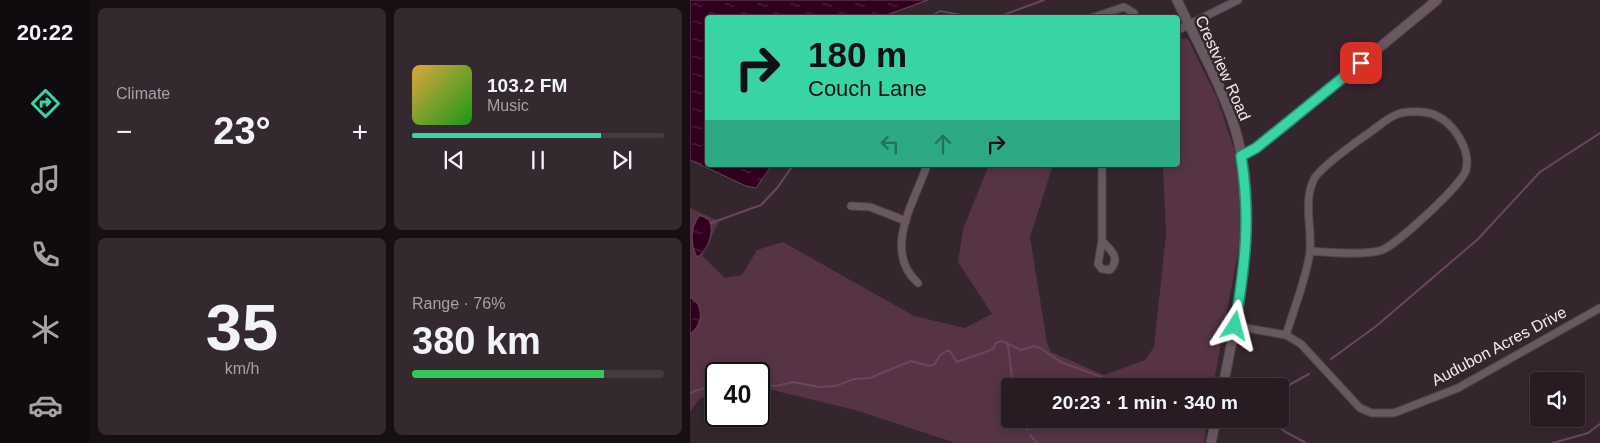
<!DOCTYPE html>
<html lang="en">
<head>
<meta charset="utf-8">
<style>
	:root { --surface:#281c22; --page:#34292f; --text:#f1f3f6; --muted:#a5a1a5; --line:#443a40; --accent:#39d4a5 }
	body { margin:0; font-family:Helvetica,sans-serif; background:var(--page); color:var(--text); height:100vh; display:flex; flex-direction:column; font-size:19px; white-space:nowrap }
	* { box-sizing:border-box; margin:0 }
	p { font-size:16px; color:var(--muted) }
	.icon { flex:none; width:28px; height:28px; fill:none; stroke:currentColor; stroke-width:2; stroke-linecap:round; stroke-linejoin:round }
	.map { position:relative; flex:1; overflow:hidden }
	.panel { display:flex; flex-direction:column; gap:8px; padding:8px; background:#160f13; width:600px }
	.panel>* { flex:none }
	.banner { position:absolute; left:15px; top:15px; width:475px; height:152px; border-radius:5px; box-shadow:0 2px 12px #0003,0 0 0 1px var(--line); background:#39d4a5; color:#111; overflow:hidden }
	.controls { position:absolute; left:840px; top:372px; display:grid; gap:10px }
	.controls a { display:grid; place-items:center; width:55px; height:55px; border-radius:5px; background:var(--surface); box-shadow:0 2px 12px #0003,0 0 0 1px var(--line); font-size:25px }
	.speed { position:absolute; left:15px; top:362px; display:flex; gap:10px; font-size:25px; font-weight:700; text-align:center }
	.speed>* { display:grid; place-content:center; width:65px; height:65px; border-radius:50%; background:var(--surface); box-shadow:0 2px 12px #0003,0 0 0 1px var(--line); line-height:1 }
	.speed .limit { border:2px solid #111; border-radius:8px; background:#fff; color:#111 }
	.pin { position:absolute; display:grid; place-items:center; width:42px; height:42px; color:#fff; margin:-21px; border-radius:10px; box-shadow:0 2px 8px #0006 }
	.me { position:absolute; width:55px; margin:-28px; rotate:9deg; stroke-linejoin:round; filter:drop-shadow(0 0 4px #0008) }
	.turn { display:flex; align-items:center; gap:18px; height:105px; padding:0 20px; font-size:22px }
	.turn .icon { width:65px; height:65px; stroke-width:2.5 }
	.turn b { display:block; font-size:35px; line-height:42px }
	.lanes { display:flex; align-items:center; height:48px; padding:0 20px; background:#0003; justify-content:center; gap:25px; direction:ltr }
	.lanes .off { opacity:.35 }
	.big { font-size:38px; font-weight:700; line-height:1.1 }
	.panel .card { flex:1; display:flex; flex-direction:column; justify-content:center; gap:8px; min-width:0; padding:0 18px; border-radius:8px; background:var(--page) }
	.panel .dial { align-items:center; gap:0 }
	.dial b { font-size:65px; line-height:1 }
	.song { display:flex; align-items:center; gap:15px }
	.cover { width:60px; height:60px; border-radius:8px; background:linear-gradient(135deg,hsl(40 70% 55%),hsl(120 70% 35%)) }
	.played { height:5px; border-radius:2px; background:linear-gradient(90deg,var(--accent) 75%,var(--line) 75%) }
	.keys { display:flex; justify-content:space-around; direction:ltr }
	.heat { display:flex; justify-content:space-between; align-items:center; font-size:28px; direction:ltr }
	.charge { height:8px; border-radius:4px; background:linear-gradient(90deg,#34c759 76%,var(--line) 0) }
	.panel .tiles { flex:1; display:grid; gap:8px; grid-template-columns:repeat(2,1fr) }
	.trip { position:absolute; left:311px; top:378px; width:288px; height:50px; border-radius:5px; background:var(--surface); box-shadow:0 2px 12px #0003,0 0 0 1px var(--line); font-weight:700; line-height:50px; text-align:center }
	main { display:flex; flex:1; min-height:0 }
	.tabs { display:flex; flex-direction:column; width:90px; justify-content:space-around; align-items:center; background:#100b0e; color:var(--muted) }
	.tabs .icon { width:35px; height:35px }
	.tabs .active { color:var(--accent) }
	.tabs b { font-size:22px; color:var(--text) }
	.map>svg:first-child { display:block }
	.grass { fill:#563445 }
	.water { fill:url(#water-ripples); stroke:#6c465d }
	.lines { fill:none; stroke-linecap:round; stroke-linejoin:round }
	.stream { stroke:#6c465d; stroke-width:2 }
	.minor-casing { stroke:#504349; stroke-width:9 }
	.tertiary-casing { stroke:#504349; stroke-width:11 }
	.minor { stroke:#695860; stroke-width:7 }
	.tertiary { stroke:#695860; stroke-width:9 }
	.route-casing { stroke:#258a6b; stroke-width:12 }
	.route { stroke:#39d4a5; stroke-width:9 }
	.labels { text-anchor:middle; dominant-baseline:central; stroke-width:5; stroke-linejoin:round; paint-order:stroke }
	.street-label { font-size:16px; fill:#f3e9ee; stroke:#35262d }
</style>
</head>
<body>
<main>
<nav class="tabs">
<b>20:22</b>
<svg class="icon active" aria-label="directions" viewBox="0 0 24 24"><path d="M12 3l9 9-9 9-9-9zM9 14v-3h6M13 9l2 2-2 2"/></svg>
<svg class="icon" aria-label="music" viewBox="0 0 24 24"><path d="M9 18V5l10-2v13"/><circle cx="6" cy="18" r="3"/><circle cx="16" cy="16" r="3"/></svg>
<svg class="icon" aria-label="phone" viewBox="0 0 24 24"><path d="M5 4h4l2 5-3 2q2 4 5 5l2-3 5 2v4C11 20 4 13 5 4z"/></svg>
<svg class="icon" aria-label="climate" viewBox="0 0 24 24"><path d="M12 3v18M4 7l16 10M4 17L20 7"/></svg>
<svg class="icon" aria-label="car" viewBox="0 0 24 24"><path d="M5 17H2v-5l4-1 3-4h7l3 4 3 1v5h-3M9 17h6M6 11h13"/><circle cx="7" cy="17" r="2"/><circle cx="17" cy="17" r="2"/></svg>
</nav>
<section class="panel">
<div class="tiles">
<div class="card"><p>Climate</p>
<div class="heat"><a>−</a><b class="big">23°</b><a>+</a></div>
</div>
<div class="card">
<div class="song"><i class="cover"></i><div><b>103.2 FM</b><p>Music</p></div></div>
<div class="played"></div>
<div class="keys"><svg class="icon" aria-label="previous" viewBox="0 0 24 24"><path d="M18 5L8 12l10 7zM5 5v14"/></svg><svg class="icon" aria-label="pause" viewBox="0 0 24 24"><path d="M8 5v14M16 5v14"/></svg><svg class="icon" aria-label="next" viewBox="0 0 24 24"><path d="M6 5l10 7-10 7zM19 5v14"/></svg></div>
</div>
<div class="card dial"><b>35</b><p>km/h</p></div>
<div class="card"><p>Range · 76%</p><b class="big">380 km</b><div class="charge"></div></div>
</div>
</section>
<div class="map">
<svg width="910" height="443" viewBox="0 0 910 443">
	<defs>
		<pattern id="water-ripples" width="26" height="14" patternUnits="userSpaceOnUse" patternTransform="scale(1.25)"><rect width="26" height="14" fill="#32001f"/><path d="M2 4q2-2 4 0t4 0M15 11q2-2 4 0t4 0" fill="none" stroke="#502540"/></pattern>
	</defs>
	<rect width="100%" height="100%" fill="#35262d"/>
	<!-- grass -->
	<polygon class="grass" points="488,38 498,39 527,98 544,149 549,177 553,226 523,386 320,386 320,419 518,419 514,443 266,443 165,410 78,389 69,390 69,374 26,374 26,396 10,398 0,412 0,208 29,221 12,256 35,278 52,275 67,250 93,242 224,316 275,328 302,314 268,262 273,229 299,165 363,165 340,237 357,343 361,352 414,375 455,360 464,347 476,234 473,165 488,165"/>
	<!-- water -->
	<g class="water">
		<polygon points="0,0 238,0 191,17 18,18 18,165 82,165 66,188 56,186 0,160"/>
		<path d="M10,215L19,220C25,231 18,251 7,257C0,244 0,227 10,215Z"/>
		<path d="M0,297L8,304C13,316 10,326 0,334Z"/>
	</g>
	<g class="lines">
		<!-- stream -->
		<g class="stream">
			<polyline points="238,18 250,11 287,18"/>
			<polyline points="305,18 354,0"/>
			<polyline points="21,223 71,205 88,187 103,165"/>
			<polyline points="318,345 323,386"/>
			<polyline points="641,359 685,327 787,240 850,172 910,133"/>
			<polyline points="69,385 86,386 103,382 129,387 145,386 164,379 180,378 221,361 239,366 245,364 250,355 259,350 267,362 303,349 306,343 312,341 331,350 344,346 350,348 371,362 430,384 444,386"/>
			<polyline points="590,390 619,374"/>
			<polyline points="0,393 11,389 26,387"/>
			<polyline points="333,419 337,430"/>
			<polyline points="579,419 594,431 616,443"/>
			<polyline points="340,435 347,443"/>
			<polyline points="863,443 898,433 910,424"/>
		</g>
		<!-- minor casing -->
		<g class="minor-casing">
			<g id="minor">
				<polyline points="401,18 434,7 444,13 446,18"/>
				<polyline points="488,30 548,0"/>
				<polyline points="161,206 180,207 216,221"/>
				<path d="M412,241C421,250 431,258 420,270L412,269L408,264L412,241V165"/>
				<path d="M228,283C192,251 224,203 237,165"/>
				<polyline points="545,326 596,335 611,344 670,408 682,413 704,413 768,388 910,308"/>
				<path d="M596,335C603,312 618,273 620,251C622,228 613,201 624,179C631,167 667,141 679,133C689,126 699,116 711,113C720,111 737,111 745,115C764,123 781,150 776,170C773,184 706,245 692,250C675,256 638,252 620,251"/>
			</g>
		</g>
		<!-- tertiary casing -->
		<g class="tertiary-casing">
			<g id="tertiary">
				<path d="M487,0C508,45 535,90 548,139C569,221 549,305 533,386"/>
				<polyline points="551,156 566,148 592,128 747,0"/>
				<polyline points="521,443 526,419"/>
			</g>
		</g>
		<!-- minor -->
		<use href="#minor" class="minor"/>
		<!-- tertiary -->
		<use href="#tertiary" class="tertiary"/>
	</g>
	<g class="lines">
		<!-- route casing -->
		<g class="route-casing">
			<path id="route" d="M545,326C555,264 561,219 551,156L566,148L671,63"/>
		</g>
		<!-- route -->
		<use href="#route" class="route"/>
	</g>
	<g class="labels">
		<!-- street labels -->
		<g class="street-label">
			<text transform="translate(533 68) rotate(66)">Crestview Road</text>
			<text transform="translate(809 346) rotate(-28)">Audubon Acres Drive</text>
		</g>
	</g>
</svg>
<div class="controls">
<a><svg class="icon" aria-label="sound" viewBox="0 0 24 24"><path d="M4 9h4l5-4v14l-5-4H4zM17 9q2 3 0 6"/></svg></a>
</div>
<div class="speed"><div class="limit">40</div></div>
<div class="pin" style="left:671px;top:63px;background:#d93025"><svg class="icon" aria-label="arrive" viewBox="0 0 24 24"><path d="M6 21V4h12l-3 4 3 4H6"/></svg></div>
<svg class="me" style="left:545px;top:326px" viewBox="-20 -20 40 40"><path d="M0-17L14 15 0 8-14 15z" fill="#39d4a5" stroke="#fff" stroke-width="4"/></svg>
<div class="trip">20:23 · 1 min · 340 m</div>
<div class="banner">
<div class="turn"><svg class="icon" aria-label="right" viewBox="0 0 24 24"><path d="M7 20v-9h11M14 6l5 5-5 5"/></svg><div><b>180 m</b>Couch Lane</div></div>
<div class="lanes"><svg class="icon off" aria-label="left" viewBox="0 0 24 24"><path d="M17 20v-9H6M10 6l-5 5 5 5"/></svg><svg class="icon off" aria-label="ahead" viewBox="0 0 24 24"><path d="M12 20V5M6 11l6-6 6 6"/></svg><svg class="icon" aria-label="right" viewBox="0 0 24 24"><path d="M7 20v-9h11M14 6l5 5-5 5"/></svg></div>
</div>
</div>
</main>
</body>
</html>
